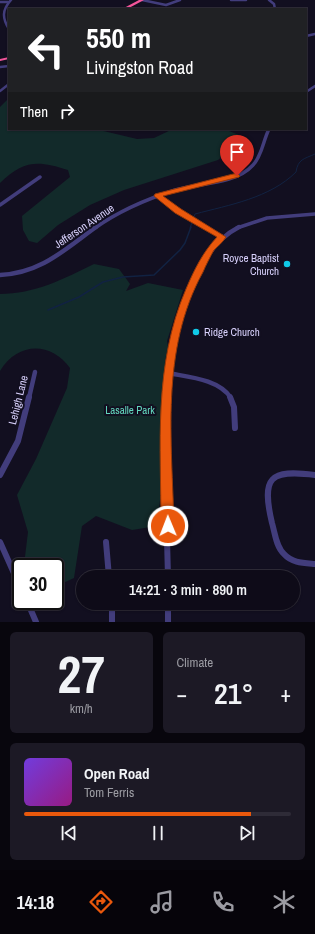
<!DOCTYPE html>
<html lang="en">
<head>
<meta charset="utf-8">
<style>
	:root { --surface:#0e0b18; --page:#1c1925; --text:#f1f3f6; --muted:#9b9ba2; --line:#2e2b37; --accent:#ea580c }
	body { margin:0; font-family:"Archivo Narrow",sans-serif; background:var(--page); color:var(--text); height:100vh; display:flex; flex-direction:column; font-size:15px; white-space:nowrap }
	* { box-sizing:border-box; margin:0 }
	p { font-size:13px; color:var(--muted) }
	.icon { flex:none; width:22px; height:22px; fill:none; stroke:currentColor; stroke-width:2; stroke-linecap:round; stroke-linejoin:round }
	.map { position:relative; height:622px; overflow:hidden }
	.details { display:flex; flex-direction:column; gap:10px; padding:10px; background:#08060d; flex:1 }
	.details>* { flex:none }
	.banner { position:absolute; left:8px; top:8px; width:299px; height:122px; border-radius:0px; box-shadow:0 1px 3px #0004,0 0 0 1px var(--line); background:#202124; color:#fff; overflow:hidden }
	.speed { position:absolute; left:12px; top:558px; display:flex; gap:8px; font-size:20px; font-weight:700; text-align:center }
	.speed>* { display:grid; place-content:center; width:52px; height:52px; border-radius:50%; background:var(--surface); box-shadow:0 1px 3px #0004,0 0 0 1px var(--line); line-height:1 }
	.speed .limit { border:2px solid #111; border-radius:6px; background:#fff; color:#111 }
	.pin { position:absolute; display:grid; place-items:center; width:34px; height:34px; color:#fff; margin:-41px -17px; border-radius:50% 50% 50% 0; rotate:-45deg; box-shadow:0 0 4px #0007 }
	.pin .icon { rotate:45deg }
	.me { position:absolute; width:44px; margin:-22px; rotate:359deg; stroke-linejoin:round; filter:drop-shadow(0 0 3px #0008) }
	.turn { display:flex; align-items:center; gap:14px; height:84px; padding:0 12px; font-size:18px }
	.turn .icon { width:52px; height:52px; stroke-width:2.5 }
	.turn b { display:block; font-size:28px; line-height:34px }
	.then { display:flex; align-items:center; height:38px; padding:0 12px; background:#0003; gap:8px; font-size:15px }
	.big { font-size:30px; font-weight:600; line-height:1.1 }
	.details .widget { flex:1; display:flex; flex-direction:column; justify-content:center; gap:6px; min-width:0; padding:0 14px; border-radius:6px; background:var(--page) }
	.details .dial { align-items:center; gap:0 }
	.dial b { font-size:52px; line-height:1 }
	.song { display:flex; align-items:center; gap:12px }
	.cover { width:48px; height:48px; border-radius:6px; background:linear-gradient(135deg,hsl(260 70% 55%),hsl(310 70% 35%)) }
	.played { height:4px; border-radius:2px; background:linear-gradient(90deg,var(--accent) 85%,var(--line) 85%) }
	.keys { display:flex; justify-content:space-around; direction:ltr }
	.heat { display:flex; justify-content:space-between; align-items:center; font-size:22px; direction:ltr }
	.details .tiles { flex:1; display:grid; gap:10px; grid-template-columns:1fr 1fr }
	.widget:last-child { grid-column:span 2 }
	.trip { position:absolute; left:76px; top:570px; width:224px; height:40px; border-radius:20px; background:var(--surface); box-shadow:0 1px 3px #0004,0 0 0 1px var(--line); font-weight:600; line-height:40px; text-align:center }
	.tabs { display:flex; height:64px; justify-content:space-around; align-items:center; background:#06040a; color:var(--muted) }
	.tabs .icon { width:28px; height:28px }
	.tabs .current { color:var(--accent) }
	.tabs b { font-size:18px; color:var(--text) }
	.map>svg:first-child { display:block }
	.green { fill:#122a2a }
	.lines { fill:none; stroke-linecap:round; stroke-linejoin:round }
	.stream-far1 { stroke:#112242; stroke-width:1 }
	.stream { stroke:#112242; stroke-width:1.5 }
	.minor-far3 { stroke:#423d7c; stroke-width:2.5 }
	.minor-far2 { stroke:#423d7c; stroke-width:3.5 }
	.minor-far1 { stroke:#423d7c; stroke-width:4.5 }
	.minor { stroke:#423d7c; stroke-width:6 }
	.highway { fill:#f3559a; fill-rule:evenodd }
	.route { fill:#ea580c; stroke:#983908 }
	.poi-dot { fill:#10cae8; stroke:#120f20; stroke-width:1.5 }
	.labels { text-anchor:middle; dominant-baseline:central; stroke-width:4; stroke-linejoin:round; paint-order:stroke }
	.street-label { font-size:11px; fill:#d8d1fc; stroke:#120f20 }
	.poi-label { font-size:11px; fill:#d8d1fc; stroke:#120f20; text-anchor:end }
	.park-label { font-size:11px; fill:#63d6be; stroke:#120f20 }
</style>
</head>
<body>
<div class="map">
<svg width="315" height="622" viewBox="0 0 315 622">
	<rect width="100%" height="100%" fill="#120f20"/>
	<!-- green -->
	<g class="green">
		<path d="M9,98V129H95L137,139L154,138L173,129H224L239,135L234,146L218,160L124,190L90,205L58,225L37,243L29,241L23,230L22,216L70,177L68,170C38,160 23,160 0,183V107Z"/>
		<path d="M94,264L119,269L130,284L126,291L148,283L183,290L167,341L168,347L165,361L163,474L157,526L132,530L96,516L82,526L74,578L61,584L55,583V567H25L24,565L28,532L17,495L36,459L67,388L70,368C51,341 17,342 0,371V294C34,294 64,279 94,264Z"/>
	</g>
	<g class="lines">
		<!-- stream-far1 -->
		<path class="stream-far1" d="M190,228L195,214C229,205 270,198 296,172C298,159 304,159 315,154"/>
		<!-- stream -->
		<polyline class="stream" points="48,310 79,297 103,282 123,277 154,275 180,250 185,243 191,227"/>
		<!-- minor-far3 -->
		<g class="minor-far3">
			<polyline points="142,0 166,5 180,0"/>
			<polyline points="231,0 246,0"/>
			<polyline points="269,0 274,4 275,9"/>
			<polyline points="0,2 8,2"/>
			<path d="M9,29C2,18 2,10 11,0"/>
			<polyline points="306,36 315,34"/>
			<polyline points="0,67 9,66"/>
			<polyline points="0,91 9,84"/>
			<polyline points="306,92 315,86"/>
		</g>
		<!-- minor-far2 -->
		<g class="minor-far2">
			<polyline points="157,196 178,211 207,228"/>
			<polyline points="0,205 40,177"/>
			<path d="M95,228C119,211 147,199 175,190C199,183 235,185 253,165C262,156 263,141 269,129"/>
			<polyline points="237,228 267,218 315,214"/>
		</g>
		<!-- minor-far1 -->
		<g class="minor-far1">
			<polyline points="205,227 222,237"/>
			<path d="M0,275C41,273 64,250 96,227"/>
			<path d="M168,373C188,377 219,379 231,398"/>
			<polyline points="29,398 35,372"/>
			<path d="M166,398C169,345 188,253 239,227"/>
		</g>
		<!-- minor -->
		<g class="minor">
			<polyline points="167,397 165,462 168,577"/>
			<polyline points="230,397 234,407 235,428"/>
			<polyline points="0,475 18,441 29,397"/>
			<path d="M315,475C270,469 261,477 272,523C275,533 276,547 284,554C292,563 303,563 315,564"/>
			<polyline points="0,542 21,589"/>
			<polyline points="106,542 109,577"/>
			<polyline points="27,601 36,622"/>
			<polyline points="112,603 112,622"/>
			<polyline points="168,603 168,622"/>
		</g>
		<!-- highway -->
		<g class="highway">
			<polygon points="139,0 144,0 127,9 122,9"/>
			<polygon points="9,57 9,59 0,61 0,59"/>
		</g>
	</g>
	<!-- route -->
	<path class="route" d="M237,173L240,176L239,177L163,196L181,209L226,237C223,242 218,246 214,250C210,257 206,265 203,272C160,350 172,441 174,526L172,531L168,532L163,531L161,526C161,445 153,366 186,289C194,270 203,252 217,237L175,213L154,196L155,194Z"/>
	<!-- markers -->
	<g class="poi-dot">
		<circle cx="287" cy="264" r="4"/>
		<circle cx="196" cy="332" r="4"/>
	</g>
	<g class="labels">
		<!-- street labels -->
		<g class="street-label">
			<text transform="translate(84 226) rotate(-34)">Jefferson Avenue</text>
			<text transform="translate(18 400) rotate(-76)">Lehigh Lane</text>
		</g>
		<!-- poi labels -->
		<g class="poi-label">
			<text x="279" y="258">Royce Baptist<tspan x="279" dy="13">Church</tspan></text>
			<text x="204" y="332" text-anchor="start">Ridge Church</text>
		</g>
		<!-- park labels -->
		<g class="park-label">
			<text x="130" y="410">Lasalle Park</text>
		</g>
	</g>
</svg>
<div class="speed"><div class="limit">30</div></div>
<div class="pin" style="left:237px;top:176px;background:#d93025"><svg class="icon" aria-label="arrive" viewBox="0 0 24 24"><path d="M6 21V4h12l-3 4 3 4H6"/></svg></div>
<svg class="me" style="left:168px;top:526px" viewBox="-20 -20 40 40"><circle r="17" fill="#ea580c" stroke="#fff" stroke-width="3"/><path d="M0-11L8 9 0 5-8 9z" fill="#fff"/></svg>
<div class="trip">14:21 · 3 min · 890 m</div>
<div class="banner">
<div class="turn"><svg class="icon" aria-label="left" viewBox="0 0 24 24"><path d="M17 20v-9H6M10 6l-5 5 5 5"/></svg><div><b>550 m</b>Livingston Road</div></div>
<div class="then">Then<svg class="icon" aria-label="right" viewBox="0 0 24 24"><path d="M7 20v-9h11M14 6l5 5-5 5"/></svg></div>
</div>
</div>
<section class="details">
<div class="tiles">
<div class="widget dial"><b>27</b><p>km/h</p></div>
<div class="widget"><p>Climate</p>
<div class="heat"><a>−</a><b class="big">21°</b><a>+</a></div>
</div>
<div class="widget">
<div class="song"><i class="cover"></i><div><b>Open Road</b><p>Tom Ferris</p></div></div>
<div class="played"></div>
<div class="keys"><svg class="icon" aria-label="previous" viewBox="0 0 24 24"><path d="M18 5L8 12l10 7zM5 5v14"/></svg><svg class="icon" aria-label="pause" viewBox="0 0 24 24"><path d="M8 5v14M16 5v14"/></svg><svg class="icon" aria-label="next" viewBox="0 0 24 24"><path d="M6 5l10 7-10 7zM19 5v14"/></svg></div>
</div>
</div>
</section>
<nav class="tabs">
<b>14:18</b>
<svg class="icon current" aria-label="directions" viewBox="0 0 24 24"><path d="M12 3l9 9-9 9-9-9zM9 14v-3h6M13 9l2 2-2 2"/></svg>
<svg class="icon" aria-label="music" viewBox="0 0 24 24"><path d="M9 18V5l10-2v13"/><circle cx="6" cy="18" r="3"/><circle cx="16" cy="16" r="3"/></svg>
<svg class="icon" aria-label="phone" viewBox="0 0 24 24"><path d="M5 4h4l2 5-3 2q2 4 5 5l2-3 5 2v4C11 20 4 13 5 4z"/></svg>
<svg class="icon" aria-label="climate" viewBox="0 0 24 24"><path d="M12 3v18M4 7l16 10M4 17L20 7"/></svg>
</nav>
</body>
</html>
